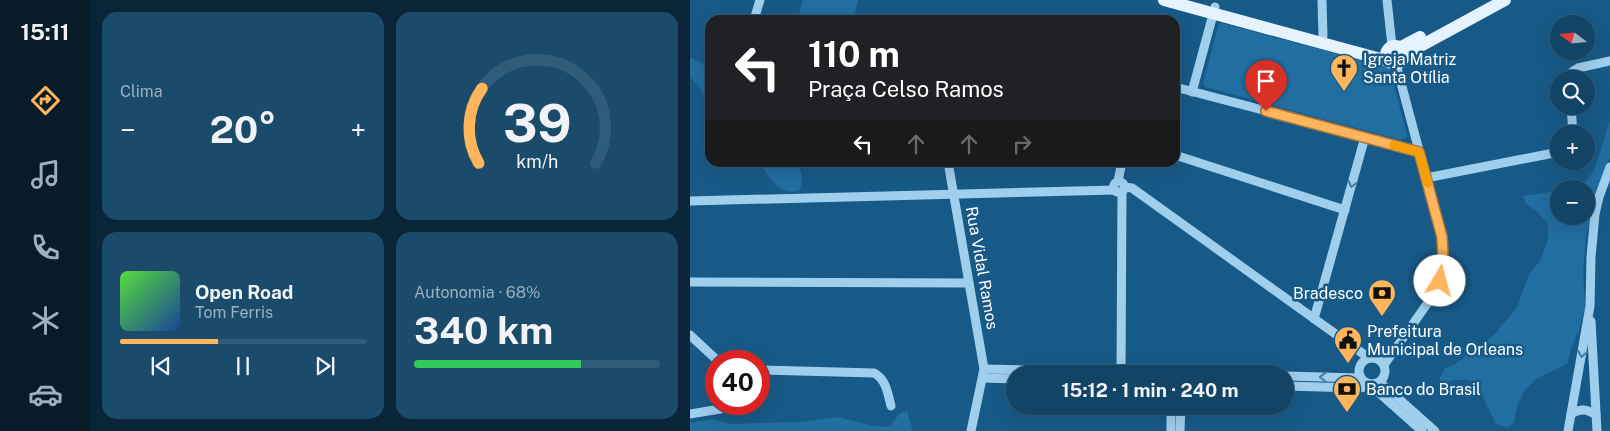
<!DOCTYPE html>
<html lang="pt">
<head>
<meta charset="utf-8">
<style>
	:root { --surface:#124465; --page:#1b4b6b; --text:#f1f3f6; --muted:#9cb0bf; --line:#315c79; --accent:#ffb55b }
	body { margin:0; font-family:"Public Sans",sans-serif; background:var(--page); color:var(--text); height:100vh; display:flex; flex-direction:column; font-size:19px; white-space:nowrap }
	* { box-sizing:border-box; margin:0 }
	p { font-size:16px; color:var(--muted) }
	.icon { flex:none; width:28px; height:28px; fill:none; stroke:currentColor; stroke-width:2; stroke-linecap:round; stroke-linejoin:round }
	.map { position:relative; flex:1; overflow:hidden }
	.details { display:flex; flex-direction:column; gap:12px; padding:12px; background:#0a2538; width:600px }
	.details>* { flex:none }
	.hud { position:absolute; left:15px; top:15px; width:475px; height:152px; border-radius:15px; box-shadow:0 5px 20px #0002,0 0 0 1px var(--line); background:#202124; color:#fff; overflow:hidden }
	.needle { width:32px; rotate:286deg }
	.buttons { position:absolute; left:860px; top:15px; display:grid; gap:10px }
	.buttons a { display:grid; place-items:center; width:45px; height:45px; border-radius:50%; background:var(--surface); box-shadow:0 5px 20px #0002,0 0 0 1px var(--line); font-size:25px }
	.speed { position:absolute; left:15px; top:350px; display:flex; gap:10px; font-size:25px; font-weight:700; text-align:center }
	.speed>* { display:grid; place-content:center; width:65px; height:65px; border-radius:50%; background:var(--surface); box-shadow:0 5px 20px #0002,0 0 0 1px var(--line); line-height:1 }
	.speed .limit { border:8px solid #d22; background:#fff; color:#111 }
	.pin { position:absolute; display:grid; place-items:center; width:42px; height:42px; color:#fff; margin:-51px -21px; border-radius:50% 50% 50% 0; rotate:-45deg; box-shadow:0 0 5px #0007 }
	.pin .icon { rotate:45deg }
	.me { position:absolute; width:55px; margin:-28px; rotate:8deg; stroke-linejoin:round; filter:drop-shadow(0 0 4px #0008) }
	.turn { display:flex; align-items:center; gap:18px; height:105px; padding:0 20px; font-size:22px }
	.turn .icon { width:65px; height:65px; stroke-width:2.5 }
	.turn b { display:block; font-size:35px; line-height:42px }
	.lanes { display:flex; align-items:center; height:48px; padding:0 20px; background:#0003; justify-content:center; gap:25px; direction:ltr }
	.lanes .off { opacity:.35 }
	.big { font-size:38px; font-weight:700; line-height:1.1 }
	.details .widget { flex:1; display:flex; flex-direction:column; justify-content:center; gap:8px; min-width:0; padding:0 18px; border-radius:15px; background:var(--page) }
	.details .dial { align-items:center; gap:0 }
	.dial svg { height:130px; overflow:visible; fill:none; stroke:var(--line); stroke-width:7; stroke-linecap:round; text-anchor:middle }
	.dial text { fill:var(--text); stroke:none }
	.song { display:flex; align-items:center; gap:15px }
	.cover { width:60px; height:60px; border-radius:8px; background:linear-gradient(135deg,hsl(110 70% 55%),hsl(220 70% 35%)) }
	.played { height:5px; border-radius:2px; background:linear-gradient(90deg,var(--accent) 40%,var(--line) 40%) }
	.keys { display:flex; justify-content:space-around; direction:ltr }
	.heat { display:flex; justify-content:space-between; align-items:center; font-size:28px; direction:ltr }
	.charge { height:8px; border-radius:4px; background:linear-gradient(90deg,#34c759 68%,var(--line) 0) }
	.details .tiles { flex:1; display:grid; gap:12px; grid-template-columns:repeat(2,1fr) }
	.trip { position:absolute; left:316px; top:365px; width:288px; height:50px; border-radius:25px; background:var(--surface); box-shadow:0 5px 20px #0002,0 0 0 1px var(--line); font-weight:700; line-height:50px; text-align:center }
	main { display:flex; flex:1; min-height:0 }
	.dock { display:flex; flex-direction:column; width:90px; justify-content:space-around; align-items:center; background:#071b28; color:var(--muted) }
	.dock .icon { width:35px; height:35px }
	.dock .selected { color:var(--accent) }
	.dock b { font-size:22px; color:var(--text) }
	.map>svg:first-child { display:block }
	.green { fill:#216ea0 }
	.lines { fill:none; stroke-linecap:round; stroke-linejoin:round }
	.minor { stroke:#9fcfed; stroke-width:9 }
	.major { stroke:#e5f3ff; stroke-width:12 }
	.oneway { stroke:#407da6 }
	.route-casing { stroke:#a6763b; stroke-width:12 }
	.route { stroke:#ffb55b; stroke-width:9 }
	.slow { stroke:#f59e0b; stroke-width:9 }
	.labels { text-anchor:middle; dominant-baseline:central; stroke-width:5; stroke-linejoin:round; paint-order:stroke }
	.poi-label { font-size:16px; fill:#fff; stroke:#185a87; text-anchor:start }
	.street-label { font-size:16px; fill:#fff; stroke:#185a87 }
</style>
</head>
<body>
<main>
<nav class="dock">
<b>15:11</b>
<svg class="icon selected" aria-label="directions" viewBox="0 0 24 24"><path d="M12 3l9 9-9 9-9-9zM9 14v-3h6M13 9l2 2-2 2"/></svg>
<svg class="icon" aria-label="music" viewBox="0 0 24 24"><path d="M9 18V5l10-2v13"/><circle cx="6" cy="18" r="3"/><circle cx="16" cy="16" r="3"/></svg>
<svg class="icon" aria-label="phone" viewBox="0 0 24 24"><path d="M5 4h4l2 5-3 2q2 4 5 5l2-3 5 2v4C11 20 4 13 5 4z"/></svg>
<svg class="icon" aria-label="climate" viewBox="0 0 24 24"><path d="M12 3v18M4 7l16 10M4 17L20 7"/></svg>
<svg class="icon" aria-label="car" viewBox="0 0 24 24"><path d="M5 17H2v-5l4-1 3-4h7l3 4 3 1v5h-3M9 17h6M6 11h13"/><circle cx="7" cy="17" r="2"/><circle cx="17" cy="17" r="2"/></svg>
</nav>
<section class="details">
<div class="tiles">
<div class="widget"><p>Clima</p>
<div class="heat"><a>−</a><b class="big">20°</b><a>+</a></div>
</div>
<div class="widget dial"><svg viewBox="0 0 100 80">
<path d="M14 69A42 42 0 1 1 86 69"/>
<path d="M14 69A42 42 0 0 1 16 23" stroke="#ffb55b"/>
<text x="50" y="56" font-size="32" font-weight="700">39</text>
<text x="50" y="72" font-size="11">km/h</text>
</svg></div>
<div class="widget">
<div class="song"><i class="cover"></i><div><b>Open Road</b><p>Tom Ferris</p></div></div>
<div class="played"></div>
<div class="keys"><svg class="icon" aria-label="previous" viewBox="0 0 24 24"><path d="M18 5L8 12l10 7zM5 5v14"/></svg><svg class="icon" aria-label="pause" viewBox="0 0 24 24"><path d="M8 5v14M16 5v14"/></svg><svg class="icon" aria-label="next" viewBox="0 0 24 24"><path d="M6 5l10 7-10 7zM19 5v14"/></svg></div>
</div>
<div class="widget"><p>Autonomia · 68%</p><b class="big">340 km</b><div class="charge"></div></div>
</div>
</section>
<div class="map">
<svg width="920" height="431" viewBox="0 0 920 431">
	<rect width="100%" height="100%" fill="#185a87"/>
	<!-- green -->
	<g class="green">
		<polygon points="113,0 168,0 163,20 107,20"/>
		<polygon points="531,23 697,67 700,71 717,135 716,138 711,140 515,87 513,83 529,24"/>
		<polygon points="0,57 20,68 20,108 10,88 0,77"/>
		<polygon points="920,120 920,158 907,193 896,236 893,272 895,307 889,330 881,348 877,364 846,379 834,391 827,407 824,423 818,428 806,424 791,393 779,380 762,380 756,383 749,379 755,368 764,365 805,334 827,307 839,274 850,261 858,240 858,223 846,211 836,204 833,196 869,191 869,216 896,216 896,189 878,189 893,184 904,171"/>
		<path d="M67,163H107C112,172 114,182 109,191C88,195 81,179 70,164Z"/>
		<polygon points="217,411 222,428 222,431 0,431 0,423 22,419 40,424 112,422 148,417 180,425 197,427 202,424 209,414"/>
	</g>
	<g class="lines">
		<!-- minor -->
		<g class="minor">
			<polyline points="632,0 633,36"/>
			<polyline points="697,0 702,46"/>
			<polyline points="64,20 70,0"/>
			<polyline points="879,79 883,71 888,68 920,61"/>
			<polyline points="485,87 729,151"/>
			<polyline points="502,92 525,7"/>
			<polyline points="881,106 883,134"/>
			<polyline points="485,155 655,210"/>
			<polyline points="258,162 294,369 281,431"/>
			<polyline points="736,178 869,152"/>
			<polyline points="428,181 432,162"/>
			<circle cx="429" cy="187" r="5.5"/>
			<polyline points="435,187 442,188 679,358"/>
			<polyline points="0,201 425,190"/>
			<polyline points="0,282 279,283"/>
			<polyline points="624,319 675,137"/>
			<polyline points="901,321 907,431"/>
			<polyline points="0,335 28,361"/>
			<circle cx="682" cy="371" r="13"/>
			<path d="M694,365L744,294C753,278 754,255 752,237L706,64"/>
			<polyline points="294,369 494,374"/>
			<path d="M69,370L184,373C196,379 198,394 201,406"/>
			<polyline points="431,374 432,191"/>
			<polyline points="595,376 670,378"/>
			<polyline points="293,378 325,379"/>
			<polyline points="690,382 745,431"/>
			<polyline points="595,386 667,388 676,387 679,384 732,431"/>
			<polyline points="0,414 30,409 42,404"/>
			<path d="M881,414C891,408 897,409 906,415"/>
			<polyline points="481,431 481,406"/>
			<polyline points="490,431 491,406"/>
			<polyline points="878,431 900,306 901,257 905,214 909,197 920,167"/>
		</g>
		<!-- major -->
		<g class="major">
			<polyline points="474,0 698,61"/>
			<circle cx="705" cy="55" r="9"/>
			<polyline points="711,47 730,37"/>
			<polyline points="714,55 815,0"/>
		</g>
	</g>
	<!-- one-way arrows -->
	<defs><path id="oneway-chevron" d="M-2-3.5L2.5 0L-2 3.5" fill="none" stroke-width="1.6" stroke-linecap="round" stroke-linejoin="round" transform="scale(1.25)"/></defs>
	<g class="oneway">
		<use href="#oneway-chevron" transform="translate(662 184) rotate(105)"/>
		<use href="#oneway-chevron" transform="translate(892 354) rotate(100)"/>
		<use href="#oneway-chevron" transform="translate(633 377) rotate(-179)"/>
	</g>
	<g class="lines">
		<!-- route casing -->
		<g class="route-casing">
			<polyline id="route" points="576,111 729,152 752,237 753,256 750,281"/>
		</g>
		<!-- route -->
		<use href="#route" class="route"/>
		<!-- slow -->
		<polyline class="slow" points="704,145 729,152 738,183"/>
	</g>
	<!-- icons -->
	<defs>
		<g id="church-pin" transform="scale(1.4375)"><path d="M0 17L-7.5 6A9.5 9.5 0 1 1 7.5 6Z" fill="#ffb55b" stroke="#185a87"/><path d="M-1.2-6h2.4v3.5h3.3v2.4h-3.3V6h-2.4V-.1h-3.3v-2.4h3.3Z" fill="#111"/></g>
		<g id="bank-pin" transform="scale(1.4375)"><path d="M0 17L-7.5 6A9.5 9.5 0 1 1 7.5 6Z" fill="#ffb55b" stroke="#185a87"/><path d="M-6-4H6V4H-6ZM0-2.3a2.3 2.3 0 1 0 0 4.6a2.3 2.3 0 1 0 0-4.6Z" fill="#111"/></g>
		<g id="civic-pin" transform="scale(1.4375)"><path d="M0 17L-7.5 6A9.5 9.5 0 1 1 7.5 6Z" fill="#ffb55b" stroke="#185a87"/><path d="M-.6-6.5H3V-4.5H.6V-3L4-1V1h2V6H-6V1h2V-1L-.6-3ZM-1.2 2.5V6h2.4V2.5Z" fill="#111"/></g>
	</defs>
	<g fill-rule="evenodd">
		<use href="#church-pin" x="654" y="68"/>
		<use href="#bank-pin" x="692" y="293"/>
		<use href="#civic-pin" x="658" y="340"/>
		<use href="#bank-pin" x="657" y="389"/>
	</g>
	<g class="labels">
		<!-- poi labels -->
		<g class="poi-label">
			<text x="673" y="59">Igreja Matriz<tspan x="673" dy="18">Santa Otília</tspan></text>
			<text x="673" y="293" text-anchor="end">Bradesco</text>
			<text x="677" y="331">Prefeitura<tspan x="677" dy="18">Municipal de Orleans</tspan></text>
			<text x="676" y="389">Banco do Brasil</text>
		</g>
		<!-- street labels -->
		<g class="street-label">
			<text transform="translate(292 268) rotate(80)">Rua Vidal Ramos</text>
		</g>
	</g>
</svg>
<div class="buttons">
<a><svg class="needle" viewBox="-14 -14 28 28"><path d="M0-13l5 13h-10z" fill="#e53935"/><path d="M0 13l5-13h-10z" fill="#9cb0bf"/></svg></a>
<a><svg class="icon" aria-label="search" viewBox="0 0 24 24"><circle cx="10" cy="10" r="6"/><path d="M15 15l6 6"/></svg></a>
<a>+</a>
<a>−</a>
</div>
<div class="speed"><div class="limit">40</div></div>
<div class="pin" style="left:576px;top:111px;background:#d93025"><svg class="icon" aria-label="arrive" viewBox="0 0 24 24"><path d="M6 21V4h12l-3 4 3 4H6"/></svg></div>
<svg class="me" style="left:750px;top:281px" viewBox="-20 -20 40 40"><circle r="19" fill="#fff"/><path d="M0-13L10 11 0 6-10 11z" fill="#ffb55b"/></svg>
<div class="trip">15:12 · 1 min · 240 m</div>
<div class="hud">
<div class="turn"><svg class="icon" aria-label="left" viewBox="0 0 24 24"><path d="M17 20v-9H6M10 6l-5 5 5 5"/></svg><div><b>110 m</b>Praça Celso Ramos</div></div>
<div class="lanes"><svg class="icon" aria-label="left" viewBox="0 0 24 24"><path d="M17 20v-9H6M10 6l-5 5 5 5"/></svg><svg class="icon off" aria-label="ahead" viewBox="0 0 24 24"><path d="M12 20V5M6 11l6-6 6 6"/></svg><svg class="icon off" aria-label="ahead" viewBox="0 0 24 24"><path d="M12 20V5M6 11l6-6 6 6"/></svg><svg class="icon off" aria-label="right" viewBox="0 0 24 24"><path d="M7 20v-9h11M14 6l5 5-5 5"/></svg></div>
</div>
</div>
</main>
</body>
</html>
